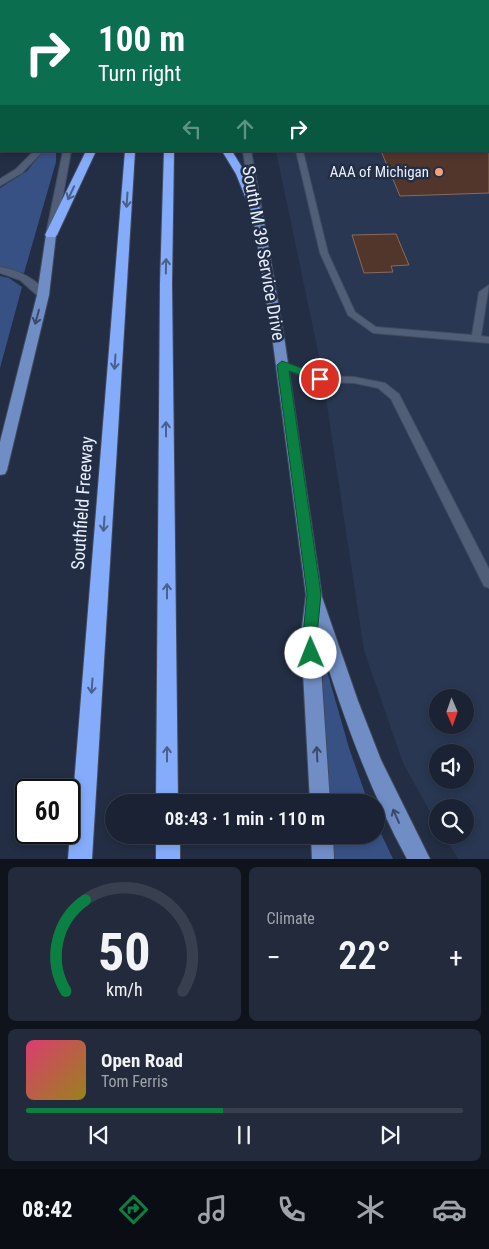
<!DOCTYPE html>
<html lang="en">
<head>
<meta charset="utf-8">
<style>
	:root { --surface:#1a2233; --page:#232a3b; --text:#f1f3f6; --muted:#9fa4ac; --line:#383f4e; --accent:#0b8043 }
	body { margin:0; font-family:"Roboto Condensed",sans-serif; background:var(--page); color:var(--text); height:100vh; display:flex; flex-direction:column; font-size:19px; white-space:nowrap }
	* { box-sizing:border-box; margin:0 }
	p { font-size:16px; color:var(--muted) }
	.icon { flex:none; width:28px; height:28px; fill:none; stroke:currentColor; stroke-width:2; stroke-linecap:round; stroke-linejoin:round }
	.map { position:relative; height:859px; overflow:hidden }
	.details { display:flex; flex-direction:column; gap:8px; padding:8px; background:#0e131c; flex:1 }
	.details>* { flex:none }
	.hud { position:absolute; left:0px; top:0px; width:490px; height:152px; box-shadow:0 2px 8px #0003,0 0 0 1px var(--line); background:#0b6e4f; color:#fff; overflow:hidden }
	.needle { width:32px; rotate:178deg }
	.controls { position:absolute; left:429px; top:689px; display:grid; gap:10px }
	.controls a { display:grid; place-items:center; width:45px; height:45px; border-radius:50%; background:var(--surface); box-shadow:0 2px 8px #0003,0 0 0 1px var(--line); font-size:25px }
	.speed { position:absolute; left:15px; top:779px; display:flex; gap:10px; font-size:25px; font-weight:700; text-align:center }
	.speed>* { display:grid; place-content:center; width:65px; height:65px; border-radius:50%; background:var(--surface); box-shadow:0 2px 8px #0003,0 0 0 1px var(--line); line-height:1 }
	.speed .limit { border:2px solid #111; border-radius:8px; background:#fff; color:#111 }
	.pin { position:absolute; display:grid; place-items:center; width:42px; height:42px; color:#fff; margin:-21px; border:2px solid #fff; border-radius:50%; box-shadow:0 1px 5px #0007 }
	.me { position:absolute; width:55px; margin:-28px; rotate:359deg; stroke-linejoin:round; filter:drop-shadow(0 0 4px #0008) }
	.turn { display:flex; align-items:center; gap:18px; height:105px; padding:0 15px; font-size:22px }
	.turn .icon { width:65px; height:65px; stroke-width:2.5 }
	.turn b { display:block; font-size:35px; line-height:42px }
	.lanes { display:flex; align-items:center; height:48px; padding:0 15px; background:#0003; justify-content:center; gap:25px; direction:ltr }
	.lanes .off { opacity:.35 }
	.big { font-size:38px; font-weight:600; line-height:1.1 }
	.details .card { flex:1; display:flex; flex-direction:column; justify-content:center; gap:8px; min-width:0; padding:0 18px; border-radius:8px; background:var(--page) }
	.details .dial { align-items:center; gap:0 }
	.dial svg { height:130px; overflow:visible; fill:none; stroke:var(--line); stroke-width:7; stroke-linecap:round; text-anchor:middle }
	.dial text { fill:var(--text); stroke:none }
	.song { display:flex; align-items:center; gap:15px }
	.cover { width:60px; height:60px; border-radius:8px; background:linear-gradient(135deg,hsl(340 70% 55%),hsl(50 70% 35%)) }
	.played { height:5px; border-radius:2px; background:linear-gradient(90deg,var(--accent) 45%,var(--line) 45%) }
	.keys { display:flex; justify-content:space-around; direction:ltr }
	.heat { display:flex; justify-content:space-between; align-items:center; font-size:28px; direction:ltr }
	.details .tiles { flex:1; display:grid; gap:8px; grid-template-columns:1fr 1fr }
	.card:last-child { grid-column:span 2 }
	.trip { position:absolute; left:105px; top:794px; width:280px; height:50px; border-radius:25px; background:var(--surface); box-shadow:0 2px 8px #0003,0 0 0 1px var(--line); font-weight:600; line-height:50px; text-align:center }
	.menu { display:flex; height:80px; justify-content:space-around; align-items:center; background:#0a0e14; color:var(--muted) }
	.menu .icon { width:35px; height:35px }
	.menu .current { color:var(--accent) }
	.menu b { font-size:22px; color:var(--text) }
	.map>svg:first-child { display:block }
	.built { fill:#293752; fill-rule:evenodd }
	.green { fill:#385184 }
	.building { fill:#52362b; stroke:#886a5d }
	.lines { fill:none; stroke-linecap:round; stroke-linejoin:round }
	.service-casing { stroke:#414a5d; stroke-width:2 }
	.minor-casing { stroke:#414a5d; stroke-width:2 }
	.tertiary-casing { stroke:#414a5d; stroke-width:2 }
	.secondary-casing { stroke:#414a5d; stroke-width:2 }
	.primary-casing { stroke:#414a5d; stroke-width:2 }
	.motorway-casing { stroke:#414a5d; stroke-width:2 }
	.service { fill:#515e77; fill-rule:evenodd }
	.minor { fill:#515e77; fill-rule:evenodd }
	.tertiary { fill:#515e77; fill-rule:evenodd }
	.secondary { fill:#515e77; fill-rule:evenodd }
	.primary { fill:#708dc6; fill-rule:evenodd }
	.motorway { fill:#85acfb; fill-rule:evenodd }
	.oneway { stroke:#4a608d }
	.oneway2 { stroke:#3a4a6b }
	.route { fill:#0b8043; stroke:#07532c }
	.poi-dot { fill:#f2a17e; stroke:#232e44; stroke-width:2 }
	.labels { text-anchor:middle; dominant-baseline:central; stroke-width:5; stroke-linejoin:round; paint-order:stroke }
	.far-poi-label { font-size:15px; fill:#e8effe; stroke:#232e44; text-anchor:end }
	.street-label { font-size:18px; fill:#e8effe; stroke:#232e44 }
</style>
</head>
<body>
<div class="map">
<svg width="489" height="859" viewBox="0 0 489 859">
	<rect width="100%" height="100%" fill="#232e44"/>
	<!-- built -->
	<path class="built" d="M489,10V859H458L444,835H465V808H438L437,824L403,763L364,650L321,366L276,151H489ZM438,698H465V725H438ZM438,752H465V780H438Z"/>
	<!-- green -->
	<g class="green">
		<polygon points="43,151 56,151 56,162 24,273 0,268 0,188 27,171"/>
		<polygon points="0,276 9,278 22,287 0,368"/>
		<polygon points="321,650 349,748 368,802 328,802"/>
		<polygon points="376,823 393,859 334,859 332,835 376,835"/>
	</g>
	<!-- building -->
	<g class="building">
		<polygon points="381,151 489,151 489,193 400,196"/>
		<polygon points="396,234 409,265 391,266 393,272 364,273 352,235"/>
	</g>
	<g class="lines">
		<!-- service casing -->
		<g class="service-casing">
			<g id="service">
				<polygon points="296,151 303,151 328,253 355,312 376,327 472,335 479,292 489,285 481,336 489,337 489,343 373,333 348,315 320,253"/>
				<polygon points="283,362 321,376 354,377 385,383 399,394 489,569 489,588 484,586 391,399 378,388 354,383 320,382 279,367 278,365"/>
			</g>
		</g>
		<!-- minor casing -->
		<g class="minor-casing">
			<g id="minor">
				<polygon points="34,151 43,151 22,173 0,186 0,179 16,169"/>
				<path d="M0,267C20,270 36,279 49,295L43,298L39,297L20,280L0,273Z"/>
			</g>
		</g>
		<!-- tertiary casing -->
		<g class="tertiary-casing">
			<g id="tertiary">
				<polygon points="43,0 103,0 42,1"/>
				<polygon points="463,0 489,0 489,2 462,1"/>
			</g>
		</g>
		<!-- secondary casing -->
		<g class="secondary-casing">
			<g id="secondary">
				<rect x="99" y="0" width="6" height="1"/>
				<polygon points="221,0 227,0 228,1 222,1"/>
				<polygon points="63,151 71,151 56,234 51,237 46,234"/>
				<polygon points="243,151 251,151 262,210 260,212 257,213 252,210"/>
			</g>
		</g>
		<!-- primary casing -->
		<g class="primary-casing">
			<g id="primary">
				<path d="M258,213L263,216L285,343L322,597L358,701L381,760L430,859H407C369,789 342,714 319,638L330,802H310L301,635L306,595L273,343L253,216Z"/>
				<polygon points="51,232 56,235 49,295 7,470 5,474 0,475 0,442 37,295 46,235"/>
				<polygon points="311,835 333,835 334,859 312,859"/>
			</g>
		</g>
		<!-- motorway casing -->
		<g class="motorway-casing">
			<g id="motorway">
				<rect x="141" y="0" width="6" height="1"/>
				<rect x="168" y="0" width="6" height="1"/>
				<polygon points="86,151 96,151 57,235 55,237 47,237 45,235"/>
				<polygon points="125,151 135,151 92,859 68,859"/>
				<polygon points="164,151 174,151 172,284 178,802 156,802 160,284"/>
				<polygon points="222,151 232,151 246,174 263,216 262,218 254,218 253,216 236,174"/>
				<rect x="156" y="835" width="24" height="24"/>
			</g>
		</g>
		<!-- service -->
		<use href="#service" class="service"/>
		<!-- minor -->
		<use href="#minor" class="minor"/>
		<!-- tertiary -->
		<use href="#tertiary" class="tertiary"/>
		<!-- secondary -->
		<use href="#secondary" class="secondary"/>
		<!-- primary -->
		<use href="#primary" class="primary"/>
		<!-- motorway -->
		<use href="#motorway" class="motorway"/>
	</g>
	<!-- one-way arrows -->
	<defs><path id="oneway-shaft" d="M-6 0H5M1.5-3L5.5 0L1.5 3" fill="none" stroke-width="1.6" stroke-linecap="round" stroke-linejoin="round" transform="scale(1.25)"/></defs>
	<g class="oneway">
		<use href="#oneway-shaft" transform="translate(71 193) rotate(115)"/>
		<use href="#oneway-shaft" transform="translate(127 200) rotate(94)"/>
		<use href="#oneway-shaft" transform="translate(166 266) rotate(-89)"/>
		<use href="#oneway-shaft" transform="translate(115 362) rotate(94)"/>
		<use href="#oneway-shaft" transform="translate(166 429) rotate(-90)"/>
		<use href="#oneway-shaft" transform="translate(104 524) rotate(94)"/>
		<use href="#oneway-shaft" transform="translate(167 591) rotate(-90)"/>
		<use href="#oneway-shaft" transform="translate(92 686) rotate(94)"/>
		<use href="#oneway-shaft" transform="translate(167 754) rotate(-90)"/>
	</g>
	<g class="oneway2">
		<use href="#oneway-shaft" transform="translate(37 317) rotate(105)"/>
		<use href="#oneway-shaft" transform="translate(317 754) rotate(-93)"/>
		<use href="#oneway-shaft" transform="translate(396 816) rotate(-114)"/>
	</g>
	<!-- route -->
	<polygon class="route" points="282,361 324,376 325,379 320,382 289,371 321,594 317,635 319,653 316,658 311,660 306,658 304,653 303,635 307,594 277,365"/>
	<!-- markers -->
	<circle class="poi-dot" cx="439" cy="172" r="5"/>
	<g class="labels">
		<!-- far-poi labels -->
		<g class="far-poi-label">
			<text x="429" y="172">AAA of Michigan</text>
		</g>
		<!-- street labels -->
		<g class="street-label">
			<text transform="translate(264 253) rotate(80)">South M 39 Service Drive</text>
			<text transform="translate(82 503) rotate(-86)">Southfield Freeway</text>
		</g>
	</g>
</svg>
<div class="controls">
<a><svg class="needle" viewBox="-14 -14 28 28"><path d="M0-13l5 13h-10z" fill="#e53935"/><path d="M0 13l5-13h-10z" fill="#9fa4ac"/></svg></a>
<a><svg class="icon" aria-label="sound" viewBox="0 0 24 24"><path d="M4 9h4l5-4v14l-5-4H4zM17 9q2 3 0 6"/></svg></a>
<a><svg class="icon" aria-label="search" viewBox="0 0 24 24"><circle cx="10" cy="10" r="6"/><path d="M15 15l6 6"/></svg></a>
</div>
<div class="speed"><div class="limit">60</div></div>
<div class="pin" style="left:320px;top:379px;background:#d93025"><svg class="icon" aria-label="arrive" viewBox="0 0 24 24"><path d="M6 21V4h12l-3 4 3 4H6"/></svg></div>
<svg class="me" style="left:311px;top:653px" viewBox="-20 -20 40 40"><circle r="19" fill="#fff"/><path d="M0-13L10 11 0 6-10 11z" fill="#0b8043"/></svg>
<div class="trip">08:43 · 1 min · 110 m</div>
<div class="hud">
<div class="turn"><svg class="icon" aria-label="right" viewBox="0 0 24 24"><path d="M7 20v-9h11M14 6l5 5-5 5"/></svg><div><b>100 m</b>Turn right</div></div>
<div class="lanes"><svg class="icon off" aria-label="left" viewBox="0 0 24 24"><path d="M17 20v-9H6M10 6l-5 5 5 5"/></svg><svg class="icon off" aria-label="ahead" viewBox="0 0 24 24"><path d="M12 20V5M6 11l6-6 6 6"/></svg><svg class="icon" aria-label="right" viewBox="0 0 24 24"><path d="M7 20v-9h11M14 6l5 5-5 5"/></svg></div>
</div>
</div>
<section class="details">
<div class="tiles">
<div class="card dial"><svg viewBox="0 0 100 80">
<path d="M14 69A42 42 0 1 1 86 69"/>
<path d="M14 69A42 42 0 0 1 26 13" stroke="#0b8043"/>
<text x="50" y="56" font-size="32" font-weight="700">50</text>
<text x="50" y="72" font-size="11">km/h</text>
</svg></div>
<div class="card"><p>Climate</p>
<div class="heat"><a>−</a><b class="big">22°</b><a>+</a></div>
</div>
<div class="card">
<div class="song"><i class="cover"></i><div><b>Open Road</b><p>Tom Ferris</p></div></div>
<div class="played"></div>
<div class="keys"><svg class="icon" aria-label="previous" viewBox="0 0 24 24"><path d="M18 5L8 12l10 7zM5 5v14"/></svg><svg class="icon" aria-label="pause" viewBox="0 0 24 24"><path d="M8 5v14M16 5v14"/></svg><svg class="icon" aria-label="next" viewBox="0 0 24 24"><path d="M6 5l10 7-10 7zM19 5v14"/></svg></div>
</div>
</div>
</section>
<nav class="menu">
<b>08:42</b>
<svg class="icon current" aria-label="directions" viewBox="0 0 24 24"><path d="M12 3l9 9-9 9-9-9zM9 14v-3h6M13 9l2 2-2 2"/></svg>
<svg class="icon" aria-label="music" viewBox="0 0 24 24"><path d="M9 18V5l10-2v13"/><circle cx="6" cy="18" r="3"/><circle cx="16" cy="16" r="3"/></svg>
<svg class="icon" aria-label="phone" viewBox="0 0 24 24"><path d="M5 4h4l2 5-3 2q2 4 5 5l2-3 5 2v4C11 20 4 13 5 4z"/></svg>
<svg class="icon" aria-label="climate" viewBox="0 0 24 24"><path d="M12 3v18M4 7l16 10M4 17L20 7"/></svg>
<svg class="icon" aria-label="car" viewBox="0 0 24 24"><path d="M5 17H2v-5l4-1 3-4h7l3 4 3 1v5h-3M9 17h6M6 11h13"/><circle cx="7" cy="17" r="2"/><circle cx="17" cy="17" r="2"/></svg>
</nav>
</body>
</html>
